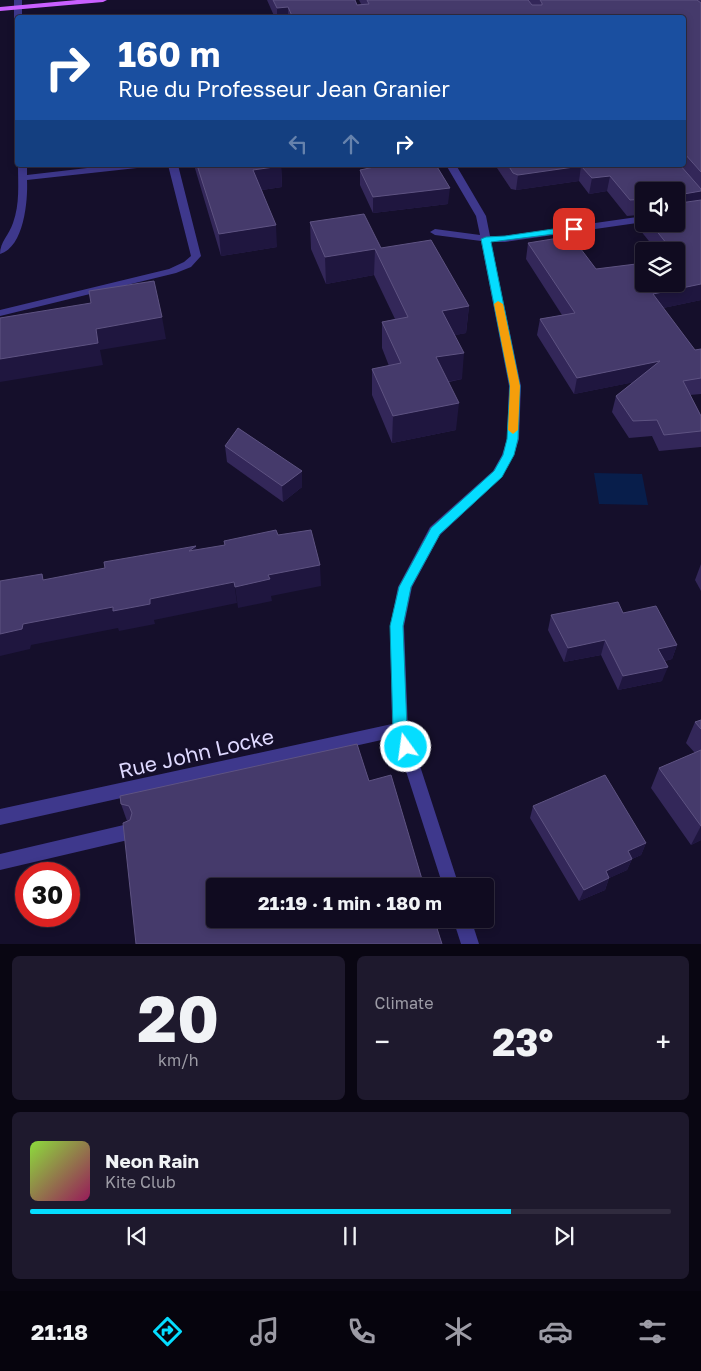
<!DOCTYPE html>
<html lang="en">
<head>
<meta charset="utf-8">
<style>
	:root { --surface:#100b20; --page:#1e192d; --text:#f1f3f6; --muted:#9c9ba5; --line:#302b3e; --accent:#05ddff }
	body { margin:0; font-family:"Golos Text",sans-serif; background:var(--page); color:var(--text); height:100vh; display:flex; flex-direction:column; font-size:19px; white-space:nowrap }
	* { box-sizing:border-box; margin:0 }
	p { font-size:16px; color:var(--muted) }
	.icon { flex:none; width:28px; height:28px; fill:none; stroke:currentColor; stroke-width:2; stroke-linecap:round; stroke-linejoin:round }
	.map { position:relative; height:944px; overflow:hidden }
	.details { display:flex; flex-direction:column; gap:12px; padding:12px; background:#090612; flex:1 }
	.details>* { flex:none }
	.guide { position:absolute; left:15px; top:15px; width:671px; height:152px; border-radius:5px; box-shadow:0 2px 8px #0003,0 0 0 1px var(--line); background:#1a4fa0; color:#fff; overflow:hidden }
	.tools { position:absolute; left:635px; top:182px; display:grid; gap:10px }
	.tools a { display:grid; place-items:center; width:50px; height:50px; border-radius:5px; background:var(--surface); box-shadow:0 2px 8px #0003,0 0 0 1px var(--line); font-size:25px }
	.speed { position:absolute; left:15px; top:862px; display:flex; gap:10px; font-size:25px; font-weight:700; text-align:center }
	.speed>* { display:grid; place-content:center; width:65px; height:65px; border-radius:50%; background:var(--surface); box-shadow:0 2px 8px #0003,0 0 0 1px var(--line); line-height:1 }
	.speed .limit { border:8px solid #d22; background:#fff; color:#111 }
	.pin { position:absolute; display:grid; place-items:center; width:42px; height:42px; color:#fff; margin:-21px; border-radius:10px; box-shadow:0 2px 8px #0006 }
	.me { position:absolute; width:55px; margin:-28px; rotate:346deg; stroke-linejoin:round; filter:drop-shadow(0 0 4px #0008) }
	.turn { display:flex; align-items:center; gap:18px; height:105px; padding:0 20px; font-size:22px }
	.turn .icon { width:65px; height:65px; stroke-width:2.5 }
	.turn b { display:block; font-size:35px; line-height:42px }
	.lanes { display:flex; align-items:center; height:48px; padding:0 20px; background:#0003; justify-content:center; gap:25px; direction:ltr }
	.lanes .off { opacity:.35 }
	.big { font-size:38px; font-weight:700; line-height:1.1 }
	.details .card { flex:1; display:flex; flex-direction:column; justify-content:center; gap:8px; min-width:0; padding:0 18px; border-radius:8px; background:var(--page) }
	.details .dial { align-items:center; gap:0 }
	.dial b { font-size:65px; line-height:1 }
	.song { display:flex; align-items:center; gap:15px }
	.cover { width:60px; height:60px; border-radius:8px; background:linear-gradient(135deg,hsl(90 70% 55%),hsl(330 70% 35%)) }
	.played { height:5px; border-radius:2px; background:linear-gradient(90deg,var(--accent) 75%,var(--line) 75%) }
	.keys { display:flex; justify-content:space-around; direction:ltr }
	.heat { display:flex; justify-content:space-between; align-items:center; font-size:28px; direction:ltr }
	.details .tiles { flex:1; display:grid; gap:12px; grid-template-columns:1fr 1fr }
	.card:last-child { grid-column:span 2 }
	.trip { position:absolute; left:206px; top:878px; width:288px; height:50px; border-radius:5px; background:var(--surface); box-shadow:0 2px 8px #0003,0 0 0 1px var(--line); font-weight:700; line-height:50px; text-align:center }
	.dock { display:flex; height:80px; justify-content:space-around; align-items:center; background:#06040d; color:var(--muted) }
	.dock .icon { width:35px; height:35px }
	.dock .active { color:var(--accent) }
	.dock b { font-size:22px; color:var(--text) }
	.map>svg:first-child { display:block }
	.water { fill:#081e4b }
	.lines { fill:none; stroke-linecap:round; stroke-linejoin:round }
	.minor { fill:#3e388c; fill-rule:evenodd }
	.major { fill:#c960ff; fill-rule:evenodd }
	.wall { fill:#332759; fill-rule:evenodd }
	.shaded-wall { fill:#1f163f }
	.building { fill:#453a6b; stroke:#5e5382 }
	.route { fill:#05ddff; stroke:#0390a6 }
	.slow { fill:#f59e0b }
	.labels { text-anchor:middle; dominant-baseline:central; stroke-width:4.5; stroke-linejoin:round; paint-order:stroke }
	.near-street-label { font-size:21px; fill:#dfd9ff; stroke:#150f2b }
</style>
</head>
<body>
<div class="map">
<svg width="701" height="944" viewBox="0 0 701 944">
	<rect width="100%" height="100%" fill="#150f2b"/>
	<!-- water -->
	<polygon class="water" points="594,473 642,474 648,505 599,504"/>
	<g class="lines">
		<!-- minor -->
		<g class="minor">
			<polygon points="14,0 22,0 22,18 18,18 18,20 14,18"/>
			<path d="M18,165H27V175L113,165H142L137,168L27,180C28,201 24,247 0,254C0,242 9,235 13,223C20,204 18,184 18,165Z"/>
			<polygon points="168,165 178,165 201,256 191,267 176,273 0,316 0,310 169,269 184,262 191,256"/>
			<polygon points="446,165 456,165 486,216 490,236 505,236 644,216 644,222 505,242 491,242 521,386 519,439 514,455 502,477 440,535 412,587 404,626 408,729 459,886 443,886 395,737 0,825 0,809 392,724 390,626 398,587 430,527 493,471 502,455 507,439 509,386 481,241 435,235 430,232 435,229 480,235 476,216"/>
			<polygon points="128,824 134,826 136,832 134,838 128,840 0,870 0,854"/>
			<polygon points="453,919 471,919 479,944 461,944"/>
		</g>
		<!-- major -->
		<polygon class="major" points="77,0 107,0 103,2 0,11 0,7"/>
	</g>
	<!-- wall -->
	<g class="wall">
		<path d="M267,0H355L357,5L361,4L359,0H701V300L663,308L695,350L701,349V394L690,395L701,416V447L659,451L652,436L629,438L612,412L616,396L634,382L574,394L537,335L540,319L562,315L526,259L528,243L596,269L676,284V251H657L636,225L638,215L627,216L607,191L589,194L579,181L516,190L511,189L495,165H684V18H275ZM644,191L676,224H644Z"/>
		<polygon points="194,165 281,165 282,187 262,190 277,247 221,256"/>
		<polygon points="365,165 436,165 448,204 373,213 360,185 360,170 367,169"/>
		<polygon points="310,222 381,248 469,306 466,333 455,335 462,379 449,382 456,430 392,443 372,395 372,369 389,366 382,348 382,322 395,319 374,275 326,284 311,249"/>
		<polygon points="225,446 302,471 302,487 283,502 227,462"/>
		<polygon points="701,564 701,591 695,580"/>
		<polygon points="623,613 677,645 672,659 665,661 662,681 618,690 601,655 564,662 548,630 551,615"/>
		<polygon points="701,720 701,840 691,845 651,788 659,768 695,753 686,743 695,722"/>
		<polygon points="369,781 127,821 121,804"/>
		<polygon points="533,806 646,843 641,855 632,859 627,870 609,878 605,890 579,901 530,818"/>
	</g>
	<!-- shaded-wall -->
	<g class="shaded-wall">
		<polygon points="288,7 288,18 277,18 277,8"/>
		<polygon points="281,166 282,187 255,191 253,170"/>
		<polygon points="581,166 579,181 516,190 518,175"/>
		<polygon points="610,176 607,191 589,194 592,178"/>
		<polygon points="450,188 448,204 373,213 373,197"/>
		<polygon points="701,191 701,206 676,211 678,195"/>
		<polygon points="276,225 277,247 221,256 219,234"/>
		<polygon points="375,249 374,275 326,284 325,257"/>
		<polygon points="701,284 701,300 649,311 653,294"/>
		<polygon points="469,306 466,333 440,338 442,311"/>
		<polygon points="162,317 166,339 100,350 103,365 0,382 0,359 96,329"/>
		<polygon points="464,353 462,379 434,384 436,357"/>
		<polygon points="660,361 655,378 574,394 577,378"/>
		<polygon points="459,403 456,430 392,443 393,416"/>
		<polygon points="302,471 302,487 283,502 282,486"/>
		<polygon points="196,546 199,567 189,551"/>
		<polygon points="320,565 321,586 271,596 272,601 238,608 235,587 268,575"/>
		<polygon points="234,582 237,603 154,620 155,624 119,631 118,628 31,645 30,649 0,656 0,634 23,624"/>
		<polygon points="605,640 601,655 564,662 568,648"/>
		<polygon points="677,645 672,659 653,664 658,649"/>
		<polygon points="668,667 662,681 618,690 623,676"/>
		<polygon points="701,826 701,840 691,845"/>
		<polygon points="646,843 641,855 632,859 627,870 601,882 606,871 628,851"/>
		<polygon points="609,878 605,890 579,901 584,890"/>
	</g>
	<!-- building -->
	<g class="building">
		<polygon points="273,0 355,0 357,5 369,4 367,0 528,0 532,5 542,5 542,3 540,0 697,0 701,3 701,172 684,153 684,18 293,18 288,7 277,8"/>
		<polygon points="197,165 281,165 281,166 253,170 276,225 219,234"/>
		<polygon points="373,165 436,165 450,188 373,197 360,170 374,167"/>
		<polygon points="508,165 680,165 701,189 701,191 678,195 680,203 701,200 701,284 653,294 695,350 701,349 701,378 683,381 701,416 701,431 664,435 657,420 633,421 616,396 660,361 577,378 540,319 575,313 528,243 571,236 596,269 644,263 644,284 676,284 676,251 668,251 663,245 667,244 651,224 676,224 676,191 644,191 644,199 630,200 610,176 592,178 581,166 518,175 513,173"/>
		<polygon points="644,208 644,215 639,209"/>
		<polygon points="364,214 381,248 431,240 469,306 442,311 464,353 436,357 459,403 393,416 372,369 401,363 382,322 408,317 375,249 325,257 310,222"/>
		<polygon points="154,281 162,317 96,329 98,343 0,359 0,318 91,303 89,291"/>
		<polygon points="238,428 302,471 282,486 225,446"/>
		<polygon points="276,530 278,535 311,530 320,565 268,575 270,579 235,587 234,582 150,599 150,604 113,611 113,607 23,624 22,629 0,634 0,581 42,574 43,580 105,568 104,562 196,546 189,551 225,545 224,541"/>
		<polygon points="618,602 623,613 656,606 677,645 658,649 668,667 623,676 605,640 568,648 551,615"/>
		<polygon points="701,720 701,729 695,722"/>
		<polygon points="357,744 369,781 391,775 424,886 215,886 215,919 434,919 442,944 136,944 123,823 130,820 132,813 129,806 121,804 120,796"/>
		<polygon points="701,750 701,826 659,768"/>
		<polygon points="605,775 646,843 628,851 632,859 606,871 609,878 584,890 533,806"/>
	</g>
	<!-- route -->
	<polygon class="route" points="574,226 579,229 578,231 491,242 520,386 518,439 514,455 502,477 440,534 411,587 403,626 407,729 413,747 411,751 406,753 401,751 393,729 390,626 399,587 431,528 494,471 503,455 507,439 510,386 481,239 486,237 505,236"/>
	<!-- slow -->
	<polygon class="slow" points="498,301 503,304 520,386 518,430 513,434 508,430 510,386 494,304"/>
	<g class="labels">
		<!-- near-street labels -->
		<g class="near-street-label">
			<text transform="translate(196 753) rotate(-13)">Rue John Locke</text>
		</g>
	</g>
</svg>
<div class="tools">
<a><svg class="icon" aria-label="sound" viewBox="0 0 24 24"><path d="M4 9h4l5-4v14l-5-4H4zM17 9q2 3 0 6"/></svg></a>
<a><svg class="icon" aria-label="layers" viewBox="0 0 24 24"><path d="M12 4l9 5-9 5-9-5zM3 14l9 5 9-5"/></svg></a>
</div>
<div class="speed"><div class="limit">30</div></div>
<div class="pin" style="left:574px;top:229px;background:#d93025"><svg class="icon" aria-label="arrive" viewBox="0 0 24 24"><path d="M6 21V4h12l-3 4 3 4H6"/></svg></div>
<svg class="me" style="left:406px;top:747px" viewBox="-20 -20 40 40"><circle r="17" fill="#05ddff" stroke="#fff" stroke-width="3"/><path d="M0-11L8 9 0 5-8 9z" fill="#fff"/></svg>
<div class="trip">21:19 · 1 min · 180 m</div>
<div class="guide">
<div class="turn"><svg class="icon" aria-label="right" viewBox="0 0 24 24"><path d="M7 20v-9h11M14 6l5 5-5 5"/></svg><div><b>160 m</b>Rue du Professeur Jean Granier</div></div>
<div class="lanes"><svg class="icon off" aria-label="left" viewBox="0 0 24 24"><path d="M17 20v-9H6M10 6l-5 5 5 5"/></svg><svg class="icon off" aria-label="ahead" viewBox="0 0 24 24"><path d="M12 20V5M6 11l6-6 6 6"/></svg><svg class="icon" aria-label="right" viewBox="0 0 24 24"><path d="M7 20v-9h11M14 6l5 5-5 5"/></svg></div>
</div>
</div>
<section class="details">
<div class="tiles">
<div class="card dial"><b>20</b><p>km/h</p></div>
<div class="card"><p>Climate</p>
<div class="heat"><a>−</a><b class="big">23°</b><a>+</a></div>
</div>
<div class="card">
<div class="song"><i class="cover"></i><div><b>Neon Rain</b><p>Kite Club</p></div></div>
<div class="played"></div>
<div class="keys"><svg class="icon" aria-label="previous" viewBox="0 0 24 24"><path d="M18 5L8 12l10 7zM5 5v14"/></svg><svg class="icon" aria-label="pause" viewBox="0 0 24 24"><path d="M8 5v14M16 5v14"/></svg><svg class="icon" aria-label="next" viewBox="0 0 24 24"><path d="M6 5l10 7-10 7zM19 5v14"/></svg></div>
</div>
</div>
</section>
<nav class="dock">
<b>21:18</b>
<svg class="icon active" aria-label="directions" viewBox="0 0 24 24"><path d="M12 3l9 9-9 9-9-9zM9 14v-3h6M13 9l2 2-2 2"/></svg>
<svg class="icon" aria-label="music" viewBox="0 0 24 24"><path d="M9 18V5l10-2v13"/><circle cx="6" cy="18" r="3"/><circle cx="16" cy="16" r="3"/></svg>
<svg class="icon" aria-label="phone" viewBox="0 0 24 24"><path d="M5 4h4l2 5-3 2q2 4 5 5l2-3 5 2v4C11 20 4 13 5 4z"/></svg>
<svg class="icon" aria-label="climate" viewBox="0 0 24 24"><path d="M12 3v18M4 7l16 10M4 17L20 7"/></svg>
<svg class="icon" aria-label="car" viewBox="0 0 24 24"><path d="M5 17H2v-5l4-1 3-4h7l3 4 3 1v5h-3M9 17h6M6 11h13"/><circle cx="7" cy="17" r="2"/><circle cx="17" cy="17" r="2"/></svg>
<svg class="icon" aria-label="filters" viewBox="0 0 24 24"><path d="M4 7h16M4 17h16"/><circle cx="9" cy="7" r="2"/><circle cx="15" cy="17" r="2"/></svg>
</nav>
</body>
</html>
